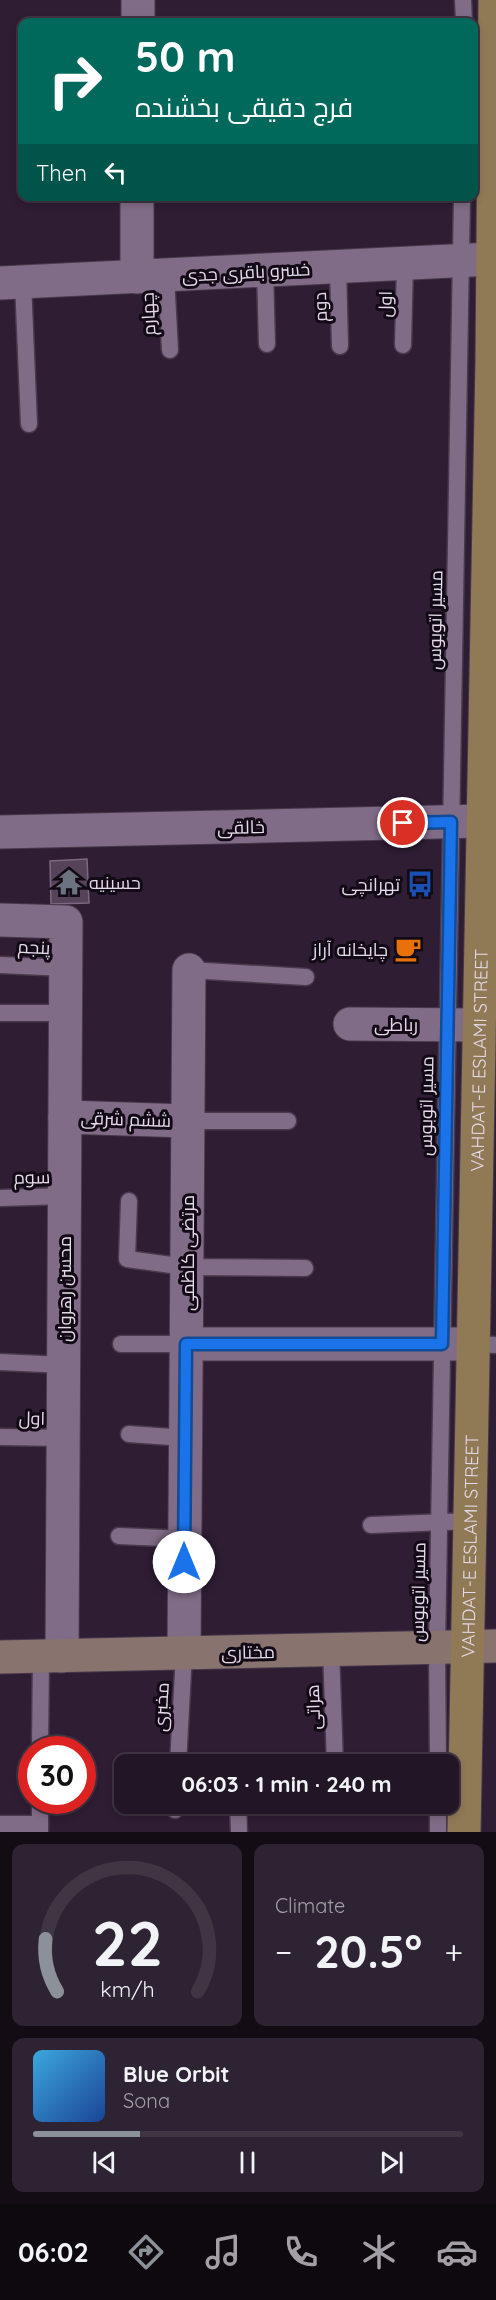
<!DOCTYPE html>
<html lang="en">
<head>
<meta charset="utf-8">
<style>
	:root { --surface:#221626; --page:#2e2332; --text:#f1f3f6; --muted:#a29fa7; --line:#3f3543; --accent:#8c9099 }
	body { margin:0; font-family:Quicksand,Cairo,sans-serif; background:var(--page); color:var(--text); height:100vh; display:flex; flex-direction:column; font-size:22px; white-space:nowrap }
	* { box-sizing:border-box; margin:0 }
	p { font-size:20px; color:var(--muted) }
	.icon { flex:none; width:33px; height:33px; fill:none; stroke:currentColor; stroke-width:2; stroke-linecap:round; stroke-linejoin:round }
	.map { position:relative; height:1832px; overflow:hidden }
	.panel { display:flex; flex-direction:column; gap:12px; padding:12px; background:#130c15; flex:1 }
	.panel>* { flex:none }
	.guide { position:absolute; left:18px; top:18px; width:460px; height:183px; border-radius:12px; box-shadow:0 3px 9px #0003,0 0 0 2px var(--line); background:#00695c; color:#fff; overflow:hidden }
	.speed { position:absolute; left:18px; top:1736px; display:flex; gap:12px; font-size:30px; font-weight:700; text-align:center }
	.speed>* { display:grid; place-content:center; width:78px; height:78px; border-radius:50%; background:var(--surface); box-shadow:0 3px 9px #0003,0 0 0 2px var(--line); line-height:1 }
	.speed .limit { border:9px solid #d22; background:#fff; color:#111 }
	.pin { position:absolute; display:grid; place-items:center; width:51px; height:51px; color:#fff; margin:-26px; border:3px solid #fff; border-radius:50%; box-shadow:0 2px 6px #0007 }
	.me { position:absolute; width:66px; margin:-33px; rotate:0deg; stroke-linejoin:round; filter:drop-shadow(0 0 4px #0008) }
	.turn { display:flex; align-items:center; gap:21px; height:126px; padding:0 18px; font-size:27px }
	.turn .icon { width:78px; height:78px; stroke-width:2.5 }
	.turn b { display:block; font-size:42px; line-height:51px }
	.then { display:flex; align-items:center; height:57px; padding:0 18px; background:#0003; gap:12px; font-size:22px }
	.big { font-size:45px; font-weight:800; line-height:1.1 }
	.panel .tile { flex:1; display:flex; flex-direction:column; justify-content:center; gap:9px; min-width:0; padding:0 21px; border-radius:12px; background:var(--page) }
	.panel .dial { align-items:center; gap:0 }
	.dial svg { height:156px; overflow:visible; fill:none; stroke:var(--line); stroke-width:7; stroke-linecap:round; text-anchor:middle }
	.dial text { fill:var(--text); stroke:none }
	.song { display:flex; align-items:center; gap:18px }
	.cover { width:72px; height:72px; border-radius:9px; background:linear-gradient(135deg,hsl(200 70% 55%),hsl(220 70% 35%)) }
	.played { height:6px; border-radius:3px; background:linear-gradient(90deg,var(--accent) 25%,var(--line) 25%) }
	.keys { display:flex; justify-content:space-around; direction:ltr }
	.heat { display:flex; justify-content:space-between; align-items:center; font-size:33px; direction:ltr }
	.panel .tiles { flex:1; display:grid; gap:12px; grid-template-columns:1fr 1fr }
	.tile:last-child { grid-column:span 2 }
	.trip { position:absolute; left:114px; top:1754px; width:345px; height:60px; border-radius:12px; background:var(--surface); box-shadow:0 3px 9px #0003,0 0 0 2px var(--line); font-weight:800; line-height:60px; text-align:center }
	.dock { display:flex; height:96px; justify-content:space-around; align-items:center; background:#0e090f; color:var(--muted) }
	.dock .icon { width:42px; height:42px }
	.dock .current { color:var(--accent) }
	.dock b { font-size:27px; color:var(--text) }
	.map>svg:first-child { display:block }
	.building { fill:#544359; stroke:#7c6882; stroke-width:1.5 }
	.lines { fill:none; stroke-linecap:round; stroke-linejoin:round }
	.lane-casing { stroke:#48394c; stroke-width:19 }
	.street-casing { stroke:#48394c; stroke-width:35 }
	.secondary-casing { stroke:#48394c; stroke-width:35 }
	.primary-casing { stroke:#48394c; stroke-width:35 }
	.lane { stroke:#806c86; stroke-width:16 }
	.street { stroke:#806c86; stroke-width:33 }
	.secondary { stroke:#88736e; stroke-width:33 }
	.primary { stroke:#907955; stroke-width:33 }
	.route-casing { stroke:#114b97; stroke-width:15 }
	.route { stroke:#1a73e8; stroke-width:10 }
	.labels { text-anchor:middle; dominant-baseline:central; stroke-width:6; stroke-linejoin:round; paint-order:stroke }
	.street-label { font-size:18px; fill:#e5dae9; stroke:#120a14 }
	.poi-label { font-size:18px; fill:#e5dae9; stroke:#120a14; text-anchor:end }
</style>
</head>
<body>
<div class="map">
<svg width="496" height="1832" viewBox="0 0 496 1832">
	<rect width="100%" height="100%" fill="#2e1d33"/>
	<!-- building -->
	<polygon class="building" points="87,859 89,903 51,904 50,861"/>
	<g class="lines">
		<!-- lane casing -->
		<g class="lane-casing">
			<g id="lane">
				<polyline points="463,0 464,22"/>
				<polyline points="338,267 340,346"/>
				<polyline points="265,271 267,344"/>
				<polyline points="166,276 170,350"/>
				<polyline points="23,282 29,424"/>
				<polyline points="403,345 405,264"/>
				<polyline points="0,965 66,968"/>
				<polyline points="189,970 306,977"/>
				<polyline points="0,1013 66,1013"/>
				<polyline points="187,1121 288,1121"/>
				<polyline points="0,1198 65,1196"/>
				<polyline points="129,1201 127,1259 186,1267 305,1268"/>
				<polyline points="121,1344 186,1344"/>
				<polyline points="474,1344 496,1345"/>
				<polyline points="0,1362 64,1365"/>
				<polyline points="129,1434 185,1438"/>
				<polyline points="0,1437 63,1438"/>
				<polyline points="371,1525 470,1521"/>
				<polyline points="119,1536 185,1539"/>
				<polyline points="331,1650 335,1764"/>
				<polyline points="40,1749 41,1656"/>
				<polyline points="178,1764 184,1653"/>
				<polyline points="438,1764 437,1647 462,196"/>
				<polyline points="438,1803 438,1832"/>
				<polyline points="238,1805 239,1832"/>
				<polyline points="175,1810 175,1803"/>
				<polyline points="0,1824 40,1824"/>
				<polyline points="40,1832 40,1800"/>
			</g>
		</g>
		<!-- street casing -->
		<g class="street-casing">
			<g id="street">
				<polyline points="138,22 138,0"/>
				<polyline points="137,277 137,196"/>
				<polyline points="0,283 492,259"/>
				<polyline points="0,832 482,821"/>
				<polyline points="0,920 66,922 62,1656"/>
				<polyline points="350,1024 478,1025"/>
				<polyline points="65,1117 187,1121"/>
				<polyline points="186,1344 474,1344"/>
				<polyline points="184,1653 189,970"/>
			</g>
		</g>
		<!-- secondary casing -->
		<g class="secondary-casing">
			<polyline id="secondary" points="0,1657 496,1646"/>
		</g>
		<!-- primary casing -->
		<g class="primary-casing">
			<g id="primary">
				<path id="s1" d="M464,1832L492,360L495,0"/>
			</g>
		</g>
		<!-- lane -->
		<use href="#lane" class="lane"/>
		<!-- street -->
		<use href="#street" class="street"/>
		<!-- secondary -->
		<use href="#secondary" class="secondary"/>
		<!-- primary -->
		<use href="#primary" class="primary"/>
	</g>
	<g class="lines">
		<!-- route casing -->
		<g class="route-casing">
			<polyline id="route" points="184,1562 186,1344 442,1344 451,822 403,823"/>
		</g>
		<!-- route -->
		<use href="#route" class="route"/>
	</g>
	<!-- icons -->
	<defs>
		<g id="temple-bare" transform="scale(2.07)"><path d="M0-6L5-2H3V0L6.5 2.5H4V6H1.5V3h-3V6H-4V2.5H-6.5L-3 0V-2H-5Z" fill="#6b7280" stroke="#120a14" stroke-width="2.5" paint-order="stroke"/></g>
		<g id="bus-bare" transform="scale(2.07)"><path d="M-5-6H5V4H4V6H2V4H-2V6H-4V4H-5ZM-3.5-4V0h7V-4ZM-3.5 1.2v1.5H-2V1.2ZM2 1.2v1.5H3.5V1.2Z" fill="#1a4fb4" stroke="#120a14" stroke-width="2.5" paint-order="stroke"/></g>
		<g id="cafe-bare" transform="scale(2.07)"><path d="M-5.5-4.5H6V0H3Q3 3.5 0 3.5H-2.5Q-5.5 3.5-5.5 0ZM3-3.2v2h1.7v-2ZM-6 4.5H4V6H-6Z" fill="#e8710a" stroke="#120a14" stroke-width="2.5" paint-order="stroke"/></g>
	</defs>
	<g fill-rule="evenodd">
		<use href="#temple-bare" x="69" y="882"/>
		<use href="#bus-bare" x="420" y="884"/>
		<use href="#cafe-bare" x="408" y="949"/>
	</g>
	<g class="labels">
		<!-- street labels -->
		<g class="street-label">
			<text transform="translate(246 272) rotate(-3)">خسرو باقری جدی</text>
			<text transform="translate(385 304) rotate(-89)">اول</text>
			<text transform="translate(320 307) rotate(-92)">دوم</text>
			<text transform="translate(148 314) rotate(-93)">چهارم</text>
			<text transform="translate(435 620) rotate(-89)">مسیر اتوبوس</text>
			<text transform="translate(241 827) rotate(-1)">خالقی</text>
			<text transform="translate(34 947) rotate(3)">پنجم</text>
			<text x="396" y="1024">رباطی</text>
			<text stroke="none"><textPath href="#s1" startOffset="772">VAHDAT-E ESLAMI STREET</textPath></text>
			<text transform="translate(426 1106) rotate(-89)">مسیر اتوبوس</text>
			<text transform="translate(126 1119) rotate(2)">ششم شرقی</text>
			<text transform="translate(32 1177) rotate(-1)">سوم</text>
			<text transform="translate(187 1253) rotate(-90)">مرتضی کاظمی</text>
			<text transform="translate(64 1289) rotate(-90)">محسن رهروان</text>
			<text transform="translate(32 1418) rotate(1)">اول</text>
			<text stroke="none"><textPath href="#s1" startOffset="286">VAHDAT-E ESLAMI STREET</textPath></text>
			<text transform="translate(418 1592) rotate(-89)">مسیر اتوبوس</text>
			<text transform="translate(248 1652) rotate(-1)">مختاری</text>
			<text transform="translate(161 1707) rotate(-87)">مخبری</text>
			<text transform="translate(313 1707) rotate(-92)">هراتی</text>
		</g>
		<!-- poi labels -->
		<g class="poi-label">
			<text x="89" y="882" text-anchor="start">حسینیه</text>
			<text x="400" y="884">تهرانچی</text>
			<text x="388" y="949">چایخانه آراز</text>
		</g>
	</g>
</svg>
<div class="speed"><div class="limit">30</div></div>
<div class="pin" style="left:403px;top:823px;background:#d93025"><svg class="icon" aria-label="arrive" viewBox="0 0 24 24"><path d="M6 21V4h12l-3 4 3 4H6"/></svg></div>
<svg class="me" style="left:184px;top:1562px" viewBox="-20 -20 40 40"><circle r="19" fill="#fff"/><path d="M0-13L10 11 0 6-10 11z" fill="#1a73e8"/></svg>
<div class="trip">06:03 · 1 min · 240 m</div>
<div class="guide">
<div class="turn"><svg class="icon" aria-label="right" viewBox="0 0 24 24"><path d="M7 20v-9h11M14 6l5 5-5 5"/></svg><div><b>50 m</b>فرج دقیقی بخشنده</div></div>
<div class="then">Then<svg class="icon" aria-label="left" viewBox="0 0 24 24"><path d="M17 20v-9H6M10 6l-5 5 5 5"/></svg></div>
</div>
</div>
<section class="panel">
<div class="tiles">
<div class="tile dial"><svg viewBox="0 0 100 80">
<path d="M14 69A42 42 0 1 1 86 69"/>
<path d="M14 69A42 42 0 0 1 8 42" stroke="#8c9099"/>
<text x="50" y="56" font-size="32" font-weight="700">22</text>
<text x="50" y="72" font-size="11">km/h</text>
</svg></div>
<div class="tile"><p>Climate</p>
<div class="heat"><a>−</a><b class="big">20.5°</b><a>+</a></div>
</div>
<div class="tile">
<div class="song"><i class="cover"></i><div><b>Blue Orbit</b><p>Sona</p></div></div>
<div class="played"></div>
<div class="keys"><svg class="icon" aria-label="previous" viewBox="0 0 24 24"><path d="M18 5L8 12l10 7zM5 5v14"/></svg><svg class="icon" aria-label="pause" viewBox="0 0 24 24"><path d="M8 5v14M16 5v14"/></svg><svg class="icon" aria-label="next" viewBox="0 0 24 24"><path d="M6 5l10 7-10 7zM19 5v14"/></svg></div>
</div>
</div>
</section>
<nav class="dock">
<b>06:02</b>
<svg class="icon current" aria-label="directions" viewBox="0 0 24 24"><path d="M12 3l9 9-9 9-9-9zM9 14v-3h6M13 9l2 2-2 2"/></svg>
<svg class="icon" aria-label="music" viewBox="0 0 24 24"><path d="M9 18V5l10-2v13"/><circle cx="6" cy="18" r="3"/><circle cx="16" cy="16" r="3"/></svg>
<svg class="icon" aria-label="phone" viewBox="0 0 24 24"><path d="M5 4h4l2 5-3 2q2 4 5 5l2-3 5 2v4C11 20 4 13 5 4z"/></svg>
<svg class="icon" aria-label="climate" viewBox="0 0 24 24"><path d="M12 3v18M4 7l16 10M4 17L20 7"/></svg>
<svg class="icon" aria-label="car" viewBox="0 0 24 24"><path d="M5 17H2v-5l4-1 3-4h7l3 4 3 1v5h-3M9 17h6M6 11h13"/><circle cx="7" cy="17" r="2"/><circle cx="17" cy="17" r="2"/></svg>
</nav>
</body>
</html>
